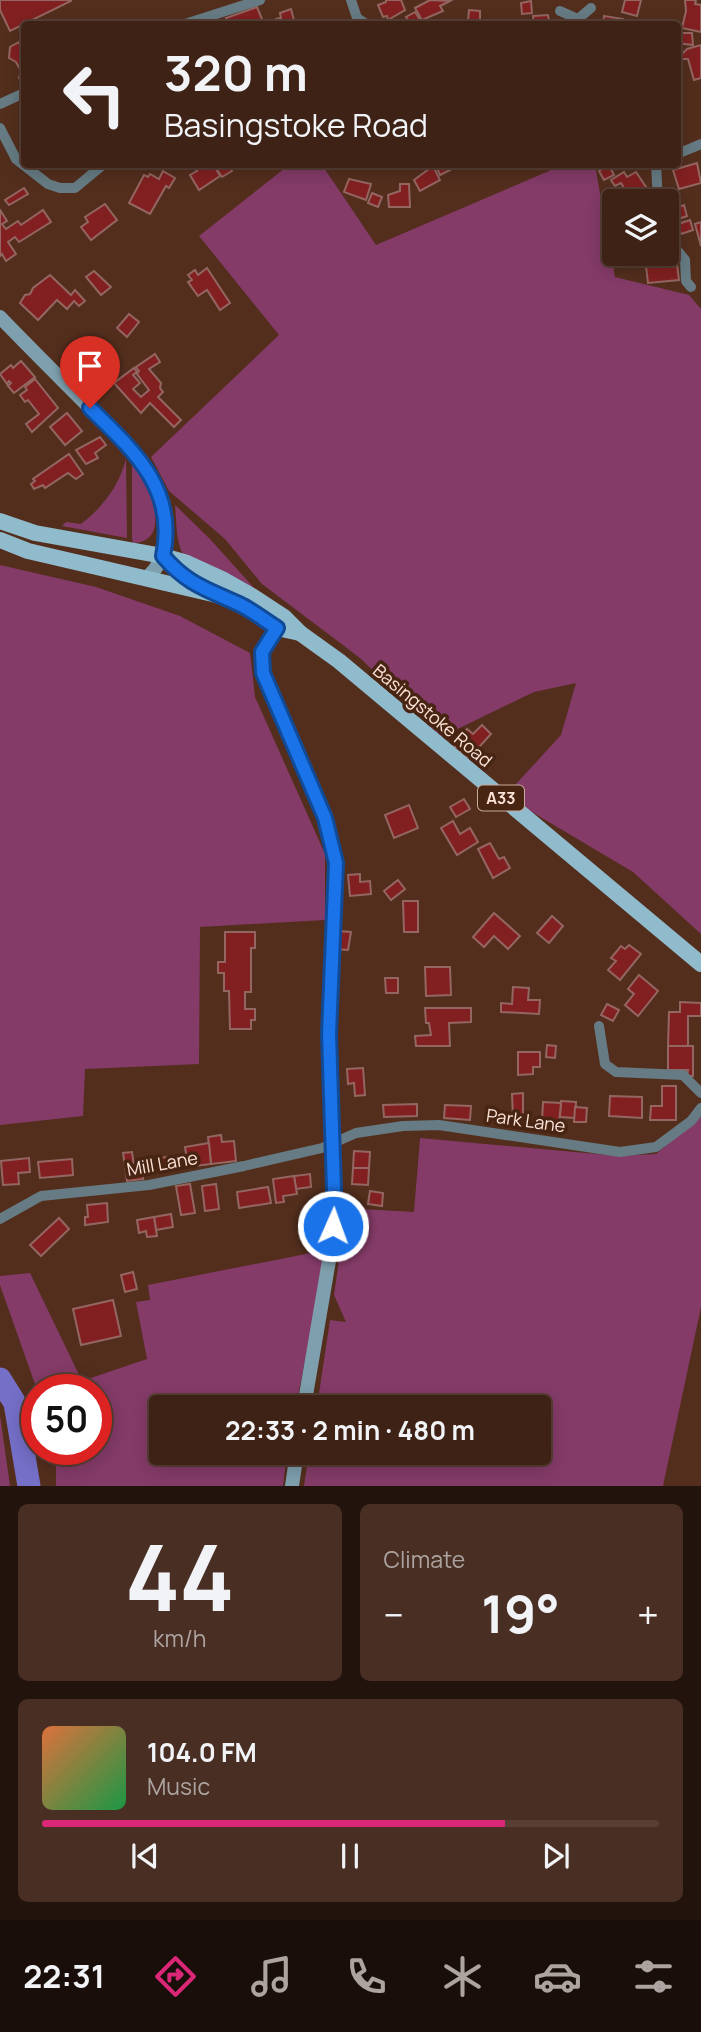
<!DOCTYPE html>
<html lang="en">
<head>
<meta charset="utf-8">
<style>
	:root { --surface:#3e2216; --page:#492f23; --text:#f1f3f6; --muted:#ada4a1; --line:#573f35; --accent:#db2777 }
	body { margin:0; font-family:Manrope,sans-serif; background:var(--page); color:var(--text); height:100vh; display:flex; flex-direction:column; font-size:26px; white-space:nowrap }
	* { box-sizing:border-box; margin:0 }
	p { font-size:23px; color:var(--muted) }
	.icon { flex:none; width:38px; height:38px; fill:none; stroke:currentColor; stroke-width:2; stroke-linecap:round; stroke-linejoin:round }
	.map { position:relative; height:1486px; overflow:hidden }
	.panel { display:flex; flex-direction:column; gap:18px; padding:18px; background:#22130c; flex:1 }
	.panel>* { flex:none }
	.hud { position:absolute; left:21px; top:21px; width:660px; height:147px; border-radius:7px; box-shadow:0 4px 18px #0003,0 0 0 2px var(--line); background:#3e2216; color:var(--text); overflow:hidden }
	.buttons { position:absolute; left:602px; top:189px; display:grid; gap:14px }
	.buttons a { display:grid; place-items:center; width:77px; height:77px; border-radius:7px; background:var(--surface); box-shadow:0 4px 18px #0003,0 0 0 2px var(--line); font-size:35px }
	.speed { position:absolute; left:21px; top:1374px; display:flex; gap:14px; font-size:35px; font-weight:700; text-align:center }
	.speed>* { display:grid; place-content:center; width:91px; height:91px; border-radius:50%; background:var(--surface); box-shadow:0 4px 18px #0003,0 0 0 2px var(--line); line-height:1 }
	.speed .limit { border:10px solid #d22; background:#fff; color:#111 }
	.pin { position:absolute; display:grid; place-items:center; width:60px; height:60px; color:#fff; margin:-72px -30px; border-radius:50% 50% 50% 0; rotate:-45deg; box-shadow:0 0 7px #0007 }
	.pin .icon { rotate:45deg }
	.me { position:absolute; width:77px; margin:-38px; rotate:2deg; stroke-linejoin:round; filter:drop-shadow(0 0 5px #0008) }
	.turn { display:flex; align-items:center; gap:24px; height:147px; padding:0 28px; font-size:32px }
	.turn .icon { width:91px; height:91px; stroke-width:2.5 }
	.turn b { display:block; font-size:49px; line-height:60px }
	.big { font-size:52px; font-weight:700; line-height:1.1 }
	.panel .card { flex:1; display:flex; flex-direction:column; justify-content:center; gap:10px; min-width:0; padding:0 24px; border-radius:10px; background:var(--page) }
	.panel .dial { align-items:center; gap:0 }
	.dial b { font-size:91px; line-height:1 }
	.song { display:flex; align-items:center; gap:21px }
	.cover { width:84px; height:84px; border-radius:10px; background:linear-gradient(135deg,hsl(20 70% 55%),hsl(140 70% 35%)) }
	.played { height:7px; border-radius:4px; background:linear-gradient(90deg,var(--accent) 75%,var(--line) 75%) }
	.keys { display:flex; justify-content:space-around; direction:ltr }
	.heat { display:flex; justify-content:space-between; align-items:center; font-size:38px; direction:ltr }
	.panel .tiles { flex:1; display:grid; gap:18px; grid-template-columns:1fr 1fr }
	.card:last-child { grid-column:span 2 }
	.trip { position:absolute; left:149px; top:1395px; width:402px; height:70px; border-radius:7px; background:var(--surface); box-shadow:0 4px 18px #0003,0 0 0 2px var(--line); font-weight:700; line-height:70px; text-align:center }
	.dock { display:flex; height:112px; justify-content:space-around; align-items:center; background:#190e09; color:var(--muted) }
	.dock .icon { width:49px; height:49px }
	.dock .selected { color:var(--accent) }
	.dock b { font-size:32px; color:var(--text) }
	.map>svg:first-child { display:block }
	.green { fill:#843b68 }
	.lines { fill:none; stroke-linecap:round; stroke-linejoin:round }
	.river { stroke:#766fc8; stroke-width:23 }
	.building { fill:#822021; stroke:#946662; stroke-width:2 }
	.street { stroke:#667b83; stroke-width:10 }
	.secondary { stroke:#7e9fad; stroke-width:14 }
	.primary { stroke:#90bbcc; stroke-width:16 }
	.route-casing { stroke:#114b97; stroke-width:18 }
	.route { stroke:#1a73e8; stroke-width:12 }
	.labels { text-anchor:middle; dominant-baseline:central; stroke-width:7; stroke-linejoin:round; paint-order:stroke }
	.shield { fill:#482413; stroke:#c6aa9e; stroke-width:2 }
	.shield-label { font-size:16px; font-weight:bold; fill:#fce4d9 }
	.street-label { font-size:18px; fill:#fce4d9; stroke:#482413 }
</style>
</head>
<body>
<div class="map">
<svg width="701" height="1486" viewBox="0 0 701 1486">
	<rect width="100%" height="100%" fill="#532e1d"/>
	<!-- green -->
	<g class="green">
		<polygon points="289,165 322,165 376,245 563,165 595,165 615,277 689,295 701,309 701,934 633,872 505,796 561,735 576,683 534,692 441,737 360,658 262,584 225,539 169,491 151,457 279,335 199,236"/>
		<path d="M126,459L127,538L62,526L66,522L81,524C103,507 119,486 126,459Z"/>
		<path d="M132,461C146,479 176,541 133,543L132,538Z"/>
		<path d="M175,505L210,539L255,589L186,559C175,544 177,523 175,505Z"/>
		<polygon points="0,565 96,587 180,616 250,653 255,697 325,854 325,920 200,927 199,1064 85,1069 83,1116 0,1125"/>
		<polygon points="701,1117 701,1307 663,1486 304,1486 309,1453 539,1452 539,1407 317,1407 330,1320 346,1322 334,1295 341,1246 343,1208 414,1212 420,1138 619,1156 656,1154"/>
		<polygon points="326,1250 296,1407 161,1407 161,1452 287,1453 283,1486 56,1486 56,1449 96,1449 96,1390 37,1390 0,1285 0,1276 30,1273 82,1381 147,1359 136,1302 150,1300 148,1285"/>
		<polygon points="0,1415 10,1486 0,1486"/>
	</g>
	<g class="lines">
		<!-- river -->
		<polyline class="river" points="0,1379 15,1403 29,1486"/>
	</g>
	<!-- building -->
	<g class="building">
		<polygon points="0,0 71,0 71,1 10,31 0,10"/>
		<polygon points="386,0 401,0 405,10 388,20 387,16 383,17 378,5 386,2"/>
		<polygon points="430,0 450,1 440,6 443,11 422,20 415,8"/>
		<polygon points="625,0 641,0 637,16 622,12"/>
		<polygon points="685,0 696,0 695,4 701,5 701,32 682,28 686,11"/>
		<polygon points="531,1 532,13 522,14 521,3"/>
		<polygon points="257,7 264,24 228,24 226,18"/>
		<polygon points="291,9 295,24 278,24 276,19 281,18 280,13"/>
		<polygon points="469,10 480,11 480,21 468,21"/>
		<polygon points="415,12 420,20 411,24 406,17"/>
		<polygon points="548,15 549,21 558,21 559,24 534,24 533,16"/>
		<polygon points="604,16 623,19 622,24 603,24"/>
		<polygon points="681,33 692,33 693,45 677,43 677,37 681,37"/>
		<polygon points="19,42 20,46 24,44 24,81 19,78 21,71 16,62 9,58 10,47"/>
		<polygon points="701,45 701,78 694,80 688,59 683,59 680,56 687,49"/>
		<polygon points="697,163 701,183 679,189 673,170"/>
		<polygon points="195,164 213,164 220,176 199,190 190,175 197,171 193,166"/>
		<polygon points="221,164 228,164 232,171 222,177 216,168"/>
		<polygon points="447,164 450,170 440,175 436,165"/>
		<polygon points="609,165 614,175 604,180 599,171"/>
		<polygon points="433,166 440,180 420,191 414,180"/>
		<polygon points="163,171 175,178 169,188 166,186 150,214 129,203 144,175 148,177 150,174 159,179"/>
		<polygon points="624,172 627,177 636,172 650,193 636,201 632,201 621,183 615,186 611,180"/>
		<polygon points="349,179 371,184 366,200 344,192"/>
		<polygon points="400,184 409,184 410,207 389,207 388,195 400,191"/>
		<polygon points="24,188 28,194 9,205 5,200"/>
		<polygon points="372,193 382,197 378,207 368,203"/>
		<polygon points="105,204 117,220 91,240 81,227 88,222 85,217"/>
		<polygon points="684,205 687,216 676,220 673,209"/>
		<polygon points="0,210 7,221 2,224 6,229 18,221 21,225 43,210 51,222 19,242 15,237 8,242 16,254 6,261 2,254 0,256"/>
		<polygon points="690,220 693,230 681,234 678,224"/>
		<polygon points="701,222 701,246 695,224"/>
		<polygon points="650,254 652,262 639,264 636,255"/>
		<polygon points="677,264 679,280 648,283 646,266"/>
		<polygon points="207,268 230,303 220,310 207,290 198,296 188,282 192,280 188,275 195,270 198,275"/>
		<polygon points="94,271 111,287 101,295 86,277"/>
		<polygon points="50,275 71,295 75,290 85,301 79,306 74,301 67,309 57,300 38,320 20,303 25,295 30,294 33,288"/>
		<polygon points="129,314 139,322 127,337 117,328"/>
		<polygon points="155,354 160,362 149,369 161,383 160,388 163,392 158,397 181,420 174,427 150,403 141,413 114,383 134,368 137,372 133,375 140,383 133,389 141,397 149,390 137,374 139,371 136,367"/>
		<polygon points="21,361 35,377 14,393 8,386 11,383 9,381 7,384 0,374 11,365 13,368"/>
		<polygon points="35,379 58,408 32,432 26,424 39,414 28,400 25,402 20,395 27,390 25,387"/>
		<polygon points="67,413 82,431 65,445 50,427"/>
		<polygon points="100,437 106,445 95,453 98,458 86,464 76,450"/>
		<polygon points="69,454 83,474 76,479 68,473 45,488 43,485 34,489 31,484 35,481 33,479"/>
		<polygon points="482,725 491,734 468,759 453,745 467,729 473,734"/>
		<polygon points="464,799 470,809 456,817 450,807"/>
		<polygon points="409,805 418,828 394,838 385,815"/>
		<polygon points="453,821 460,834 470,828 478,842 457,855 441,828"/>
		<polygon points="490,843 499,859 504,857 510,868 493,878 478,849"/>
		<polygon points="360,874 360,882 370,881 371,894 350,896 348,875"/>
		<polygon points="398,880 405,889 391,900 384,891"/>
		<polygon points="403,901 418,901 418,932 404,932"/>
		<polygon points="494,913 520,936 508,949 494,936 484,947 473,937"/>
		<polygon points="552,916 563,926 549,943 537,933"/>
		<polygon points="338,931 351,932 348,950 336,949"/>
		<polygon points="225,932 255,932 255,948 251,948 251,992 245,992 245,1009 255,1009 255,1020 251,1020 251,1029 230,1029 229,991 224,991 224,973 218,973 218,962 225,962"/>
		<polygon points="629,945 641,954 620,980 608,970 616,961 611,958 621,946 625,949"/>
		<polygon points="425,967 450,967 451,995 426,996"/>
		<polygon points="639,975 658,991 638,1016 625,1005 634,994 628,989"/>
		<polygon points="385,978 398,978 398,993 386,993"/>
		<polygon points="513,987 529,988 528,1000 540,1000 539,1014 501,1012 501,1003 512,1004"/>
		<polygon points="680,1002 701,1003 701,1016 688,1016 688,1046 668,1046 669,1012 680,1012"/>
		<polygon points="607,1004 619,1010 613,1021 601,1015"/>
		<polygon points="425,1008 471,1008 471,1022 449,1023 450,1046 416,1046 415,1036 431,1035 429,1023 426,1023"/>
		<polygon points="547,1045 556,1046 555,1058 546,1057"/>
		<polygon points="668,1046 693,1046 693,1076 687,1076 688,1070 668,1070"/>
		<polygon points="518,1052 540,1052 540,1067 533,1067 533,1074 518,1075"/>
		<polygon points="363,1068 365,1095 355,1096 354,1083 348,1084 347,1069"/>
		<polygon points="662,1086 676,1086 676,1120 650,1120 651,1106 662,1106"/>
		<polygon points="523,1093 523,1117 513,1117 512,1094"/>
		<polygon points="610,1096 642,1097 642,1118 609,1116"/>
		<polygon points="561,1101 576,1102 575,1118 560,1117"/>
		<polygon points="543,1102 561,1103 559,1123 542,1121"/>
		<polygon points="417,1104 417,1116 384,1117 383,1105"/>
		<polygon points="445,1105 471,1106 470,1120 444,1118"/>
		<polygon points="575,1107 587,1108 586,1122 574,1122"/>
		<polygon points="221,1135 222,1142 234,1141 236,1161 211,1164 208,1137"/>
		<polygon points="209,1143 211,1164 188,1167 185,1147"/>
		<polygon points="354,1151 370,1152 369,1168 353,1168"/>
		<polygon points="132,1152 134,1166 141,1165 143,1179 127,1181 123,1153"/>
		<polygon points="166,1157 168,1169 149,1173 147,1161"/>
		<polygon points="29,1158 30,1172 18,1173 19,1184 3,1185 1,1161"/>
		<polygon points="72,1159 73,1175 40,1178 38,1162"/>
		<polygon points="353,1168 369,1168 368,1185 352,1184"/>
		<polygon points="310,1174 311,1187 296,1189 294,1176"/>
		<polygon points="294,1176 297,1194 283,1196 284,1202 276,1203 273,1179"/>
		<polygon points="190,1184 195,1213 181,1215 176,1186"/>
		<polygon points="216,1184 219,1209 205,1211 202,1186"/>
		<polygon points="268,1187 271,1203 239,1208 237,1192"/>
		<polygon points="370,1191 383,1193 382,1206 368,1204"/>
		<polygon points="107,1203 108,1222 85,1225 85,1217 88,1217 87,1205"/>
		<polygon points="171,1214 173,1227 156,1230 154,1217"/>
		<polygon points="154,1217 157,1236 147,1237 146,1231 139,1233 137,1220"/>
		<polygon points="59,1218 69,1229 41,1256 30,1245"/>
		<polygon points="133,1272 137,1289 125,1292 121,1275"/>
		<polygon points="113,1300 121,1336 81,1345 73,1309"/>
	</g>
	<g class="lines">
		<!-- street -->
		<g class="street">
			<polyline points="351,0 357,18 366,24"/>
			<polyline points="560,11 578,19 591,8"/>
			<polyline points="185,24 260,0"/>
			<polyline points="0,104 24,93"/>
			<polyline points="0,128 16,159 48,184 60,188 75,188 104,164"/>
			<polyline points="677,154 701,144"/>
			<polyline points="656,164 658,201"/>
			<polyline points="667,238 685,260 686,281 691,287"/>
			<polyline points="599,1026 605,1064 616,1072 683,1075 701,1093"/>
			<polyline points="0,1219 41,1196 149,1185 244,1166 322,1148 356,1133 403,1126 439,1125 620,1152 656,1147 691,1121 701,1108"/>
		</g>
		<!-- secondary -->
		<g class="secondary">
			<path d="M0,317C31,349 62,380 94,412C112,430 134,449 148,471C167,501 178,553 146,578"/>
			<polyline points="163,556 176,572 205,590"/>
			<polyline points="282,619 262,652 263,673 325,818 336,863 329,1034 334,1190 332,1243 304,1407"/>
			<polyline points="292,1486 297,1452"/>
		</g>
		<!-- primary -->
		<g class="primary">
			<polyline points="0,521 35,533 163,556 187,563 222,579 252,596 284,617 300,633 339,661 701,964"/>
			<polyline points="0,540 28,551 217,595 241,604 277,628 300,633"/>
		</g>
	</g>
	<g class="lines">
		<!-- route casing -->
		<g class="route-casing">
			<path id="route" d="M90,408C134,451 177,489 163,556C187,584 206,589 239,604C252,610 264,620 277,628L262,652L263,673L325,818L336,863L329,1034L334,1190L333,1226"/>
		</g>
		<!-- route -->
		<use href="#route" class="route"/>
	</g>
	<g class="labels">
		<!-- shield labels -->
		<rect class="shield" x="478" y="785.5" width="46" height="25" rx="5"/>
		<g class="shield-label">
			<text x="501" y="798">A33</text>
		</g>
		<!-- street labels -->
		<g class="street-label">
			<text transform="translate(433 715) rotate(40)">Basingstoke Road</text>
			<text transform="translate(526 1120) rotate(8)">Park Lane</text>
			<text transform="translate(162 1163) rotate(-10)">Mill Lane</text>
		</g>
	</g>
</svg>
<div class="buttons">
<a><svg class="icon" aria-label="layers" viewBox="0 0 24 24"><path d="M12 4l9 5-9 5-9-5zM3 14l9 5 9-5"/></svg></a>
</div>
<div class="speed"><div class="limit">50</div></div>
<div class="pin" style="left:90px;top:408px;background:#d93025"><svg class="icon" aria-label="arrive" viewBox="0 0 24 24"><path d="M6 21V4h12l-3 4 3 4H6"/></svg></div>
<svg class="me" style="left:333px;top:1226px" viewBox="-20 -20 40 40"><circle r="17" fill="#1a73e8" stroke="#fff" stroke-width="3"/><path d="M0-11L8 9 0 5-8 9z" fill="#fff"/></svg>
<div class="trip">22:33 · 2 min · 480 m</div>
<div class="hud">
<div class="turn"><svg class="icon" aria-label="left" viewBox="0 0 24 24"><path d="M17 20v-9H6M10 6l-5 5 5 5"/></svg><div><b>320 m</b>Basingstoke Road</div></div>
</div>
</div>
<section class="panel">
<div class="tiles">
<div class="card dial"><b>44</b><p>km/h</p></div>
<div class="card"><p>Climate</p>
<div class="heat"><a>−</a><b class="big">19°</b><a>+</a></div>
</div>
<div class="card">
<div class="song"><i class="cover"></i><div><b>104.0 FM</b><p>Music</p></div></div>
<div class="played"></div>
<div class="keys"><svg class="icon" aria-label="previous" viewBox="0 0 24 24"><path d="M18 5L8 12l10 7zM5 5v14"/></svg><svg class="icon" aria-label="pause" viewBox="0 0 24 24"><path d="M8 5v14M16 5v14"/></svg><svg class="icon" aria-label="next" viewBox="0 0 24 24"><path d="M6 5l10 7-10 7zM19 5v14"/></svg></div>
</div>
</div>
</section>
<nav class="dock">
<b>22:31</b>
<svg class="icon selected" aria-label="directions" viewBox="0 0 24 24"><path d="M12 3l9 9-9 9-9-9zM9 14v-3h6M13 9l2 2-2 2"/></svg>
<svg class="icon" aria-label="music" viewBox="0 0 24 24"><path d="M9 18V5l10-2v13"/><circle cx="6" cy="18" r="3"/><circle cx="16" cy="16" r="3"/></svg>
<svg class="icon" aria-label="phone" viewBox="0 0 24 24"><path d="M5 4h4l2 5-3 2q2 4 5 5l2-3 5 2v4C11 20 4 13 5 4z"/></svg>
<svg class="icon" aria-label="climate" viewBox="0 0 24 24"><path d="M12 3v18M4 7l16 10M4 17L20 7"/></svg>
<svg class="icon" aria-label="car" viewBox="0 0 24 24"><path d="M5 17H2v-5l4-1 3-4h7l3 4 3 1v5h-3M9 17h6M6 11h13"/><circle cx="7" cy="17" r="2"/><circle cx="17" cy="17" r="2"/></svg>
<svg class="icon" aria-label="filters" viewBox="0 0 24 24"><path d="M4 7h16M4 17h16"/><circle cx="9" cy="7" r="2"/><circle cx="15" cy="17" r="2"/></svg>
</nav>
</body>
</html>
